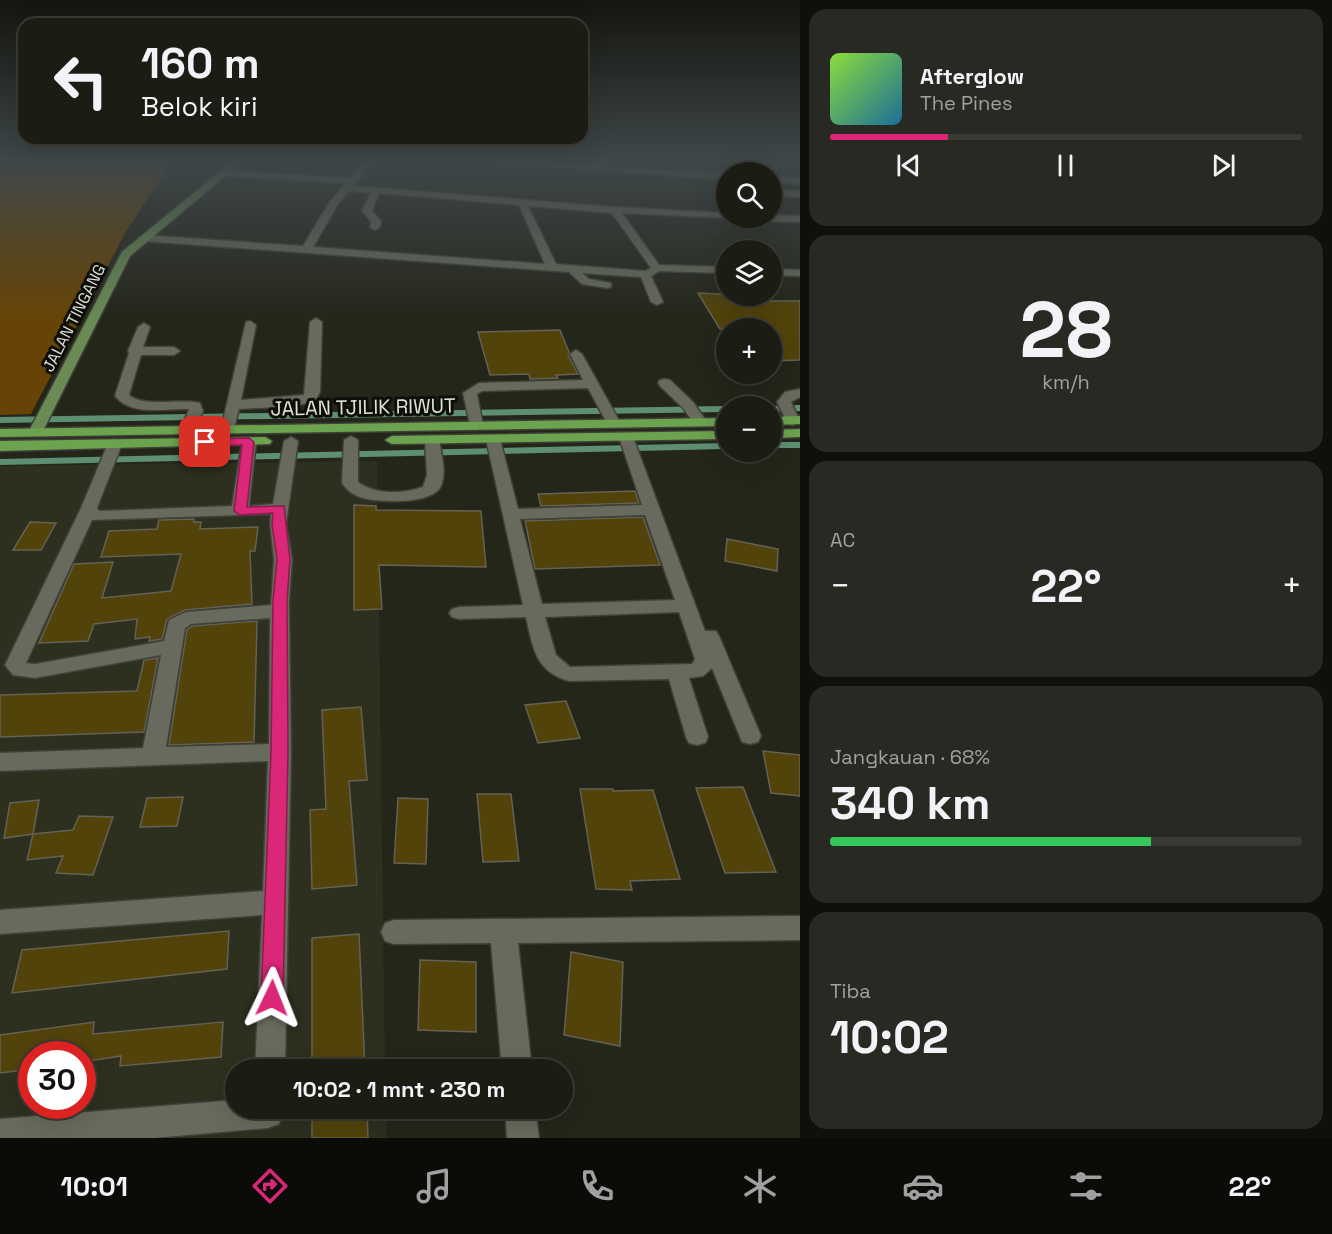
<!DOCTYPE html>
<html lang="id">
<head>
<meta charset="utf-8">
<style>
	:root { --surface:#1b1c14; --page:#282922; --text:#f1f3f6; --muted:#a0a1a0; --line:#393a34; --accent:#db2777 }
	body { margin:0; font-family:"Space Grotesk",sans-serif; background:var(--page); color:var(--text); height:100vh; display:flex; flex-direction:column; font-size:22px; white-space:nowrap }
	* { box-sizing:border-box; margin:0 }
	p { font-size:20px; color:var(--muted) }
	.icon { flex:none; width:33px; height:33px; fill:none; stroke:currentColor; stroke-width:2; stroke-linecap:round; stroke-linejoin:round }
	.map { position:relative; flex:1; overflow:hidden }
	.side { display:flex; flex-direction:column; gap:9px; padding:9px; background:#0f0f0b; width:532px }
	.side>* { flex:none }
	.hud { position:absolute; left:18px; top:18px; width:570px; height:126px; border-radius:18px; box-shadow:0 6px 24px #0002,0 0 0 2px var(--line); background:#1b1c14; color:var(--text); overflow:hidden }
	.fabs { position:absolute; left:716px; top:162px; display:grid; gap:12px }
	.fabs a { display:grid; place-items:center; width:66px; height:66px; border-radius:50%; background:var(--surface); box-shadow:0 6px 24px #0002,0 0 0 2px var(--line); font-size:30px }
	.speed { position:absolute; left:18px; top:1041px; display:flex; gap:12px; font-size:30px; font-weight:700; text-align:center }
	.speed>* { display:grid; place-content:center; width:78px; height:78px; border-radius:50%; background:var(--surface); box-shadow:0 6px 24px #0002,0 0 0 2px var(--line); line-height:1 }
	.speed .limit { border:9px solid #d22; background:#fff; color:#111 }
	.pin { position:absolute; display:grid; place-items:center; width:51px; height:51px; color:#fff; margin:-26px; border-radius:12px; box-shadow:0 3px 9px #0006 }
	.me { position:absolute; width:66px; margin:-33px; rotate:2deg; stroke-linejoin:round; filter:drop-shadow(0 0 4px #0008) }
	.turn { display:flex; align-items:center; gap:21px; height:126px; padding:0 24px; font-size:27px }
	.turn .icon { width:78px; height:78px; stroke-width:2.5 }
	.turn b { display:block; font-size:42px; line-height:51px }
	.big { font-size:45px; font-weight:700; line-height:1.1 }
	.side .card { flex:1; display:flex; flex-direction:column; justify-content:center; gap:9px; min-width:0; padding:0 21px; border-radius:18px; background:var(--page) }
	.side .dial { align-items:center; gap:0 }
	.dial b { font-size:78px; line-height:1 }
	.song { display:flex; align-items:center; gap:18px }
	.cover { width:72px; height:72px; border-radius:9px; background:linear-gradient(135deg,hsl(90 70% 55%),hsl(200 70% 35%)) }
	.played { height:6px; border-radius:3px; background:linear-gradient(90deg,var(--accent) 25%,var(--line) 25%) }
	.keys { display:flex; justify-content:space-around; direction:ltr }
	.heat { display:flex; justify-content:space-between; align-items:center; font-size:33px; direction:ltr }
	.charge { height:9px; border-radius:4px; background:linear-gradient(90deg,#34c759 68%,var(--line) 0) }
	.trip { position:absolute; left:225px; top:1059px; width:348px; height:60px; border-radius:30px; background:var(--surface); box-shadow:0 6px 24px #0002,0 0 0 2px var(--line); font-weight:700; line-height:60px; text-align:center }
	.dock { display:flex; height:96px; justify-content:space-around; align-items:center; background:#0b0b08; color:var(--muted) }
	.dock .icon { width:42px; height:42px }
	.dock .active { color:var(--accent) }
	.dock b { font-size:27px; color:var(--text) }
	main { display:flex; flex:1; min-height:0 }
	.map>svg:first-child { display:block }
	.built { fill:#2d301e; fill-rule:evenodd }
	.green { fill:#674405 }
	.lines { fill:none; stroke-linecap:round; stroke-linejoin:round }
	.stream { stroke:#5f8f73; stroke-width:6 }
	.building { fill:#51430a; stroke:#656154; stroke-width:1.5 }
	.minor-casing { stroke:#3f4138; stroke-width:3 }
	.major-casing { stroke:#3f4138; stroke-width:3 }
	.highway-casing { stroke:#3f4138; stroke-width:3 }
	.minor { fill:#676a5c; fill-rule:evenodd }
	.major { fill:#6a8c54; fill-rule:evenodd }
	.highway { fill:#6ca34e; fill-rule:evenodd }
	.route { fill:#db2777; stroke:#8e194d; stroke-width:1.5 }
	.labels { text-anchor:middle; dominant-baseline:central; stroke-width:6; stroke-linejoin:round; paint-order:stroke }
	.far-street-label { font-size:16px; fill:#dfe1d9; stroke:#0e0e09 }
	.street-label { font-size:20px; fill:#dfe1d9; stroke:#0e0e09 }
</style>
</head>
<body>
<main>
<div class="map">
<svg width="800" height="1138" viewBox="0 0 800 1138">
	<rect width="100%" height="100%" fill="#24261a"/>
	<!-- built -->
	<path class="built" d="M377,461L385,1069L236,1070V1108L386,1109V1138H0V466ZM32,1054H82V1106H32Z"/>
	<!-- green -->
	<polygon class="green" points="0,160 106,161 169,166 125,233 31,414 0,415"/>
	<g class="lines">
		<!-- stream -->
		<g class="stream">
			<polyline points="771,409 800,408"/>
			<polyline points="0,420 726,409"/>
			<polyline points="771,445 800,445"/>
			<polyline points="0,462 726,446"/>
		</g>
	</g>
	<!-- building -->
	<g class="building">
		<polygon points="698,293 760,296 764,301 800,301 800,360 771,361 771,327 720,329"/>
		<polygon points="560,330 569,352 568,355 578,374 556,375 558,378 530,379 529,374 490,375 478,332"/>
		<polygon points="635,491 639,503 541,506 538,494"/>
		<polygon points="354,505 376,506 376,510 481,511 486,567 379,565 382,609 354,610"/>
		<polygon points="643,517 660,565 535,569 525,521"/>
		<polygon points="194,519 194,522 201,522 200,529 258,527 255,551 250,551 252,604 185,610 167,619 162,639 149,641 150,637 135,639 137,619 94,624 88,641 39,643 74,564 113,562 102,598 171,591 181,554 101,557 109,531 157,529 159,520"/>
		<polygon points="30,522 56,523 41,550 13,550"/>
		<polygon points="727,539 778,549 777,571 725,561"/>
		<polygon points="257,621 254,742 169,745 187,629 192,626"/>
		<polygon points="158,658 144,732 0,737 0,695 137,691 144,660"/>
		<polygon points="566,701 580,738 538,743 525,705"/>
		<polygon points="361,707 367,780 349,781 357,885 312,889 310,810 326,809 322,710"/>
		<polygon points="763,751 800,755 800,796 771,793"/>
		<polygon points="743,787 776,872 725,873 696,788"/>
		<polygon points="580,789 613,789 613,791 653,790 680,879 630,881 632,890 596,889"/>
		<polygon points="477,794 511,794 519,861 483,862"/>
		<polygon points="183,797 177,826 140,827 147,798"/>
		<polygon points="398,798 428,799 426,864 394,863"/>
		<polygon points="39,800 33,834 4,838 10,803"/>
		<polygon points="79,816 113,817 93,875 56,873 63,856 27,860 33,834 73,830"/>
		<polygon points="229,931 227,969 12,993 22,950"/>
		<polygon points="359,934 365,1070 312,1070 312,938"/>
		<polygon points="571,952 623,962 620,1046 564,1035"/>
		<polygon points="420,960 476,962 476,1032 418,1030"/>
		<polygon points="94,1022 93,1034 223,1022 221,1057 120,1066 121,1056 82,1062 82,1054 32,1054 32,1069 0,1073 0,1035"/>
		<polygon points="312,1108 367,1108 368,1138 312,1138"/>
	</g>
	<g class="lines">
		<!-- minor casing -->
		<g class="minor-casing">
			<g id="minor">
				<path d="M365,160H374L353,186L615,207L726,213V218H729L622,213L659,265L726,267V273L659,271L651,276L663,302L657,305L651,302L641,277L582,273L589,279L611,283V287L607,288L582,284L569,272L143,241L138,238L143,235L303,246L329,203L346,183L225,176L222,175V171L350,178ZM349,191L371,193L362,211L371,221L370,227L375,230L380,227L381,221L372,211L379,193L519,205L545,264L313,247L338,204ZM528,206L612,213L651,268L645,271L556,264Z"/>
				<polygon points="465,160 514,160 726,174 726,180"/>
				<polygon points="771,176 800,178 800,184 771,182"/>
				<polygon points="771,190 800,191 800,197 771,196"/>
				<polygon points="771,215 800,216 800,222 761,221 756,218 771,218"/>
				<polygon points="771,269 800,270 800,276 771,275"/>
				<polygon points="316,318 322,322 320,392 315,401 295,406 239,409 233,432 223,432 221,429 246,322 250,321 256,325 241,400 304,395 310,322"/>
				<path d="M144,323L150,327L143,347H174L180,351L174,355H141L129,395C144,408 180,398 200,403L203,411L193,433H183L181,430L189,409C165,408 132,417 115,396L129,353L128,351L138,327Z"/>
				<polygon points="576,350 582,354 621,424 619,427 609,427 588,388 482,391 477,394 483,426 476,430 471,429 463,393 479,383 583,380 570,354"/>
				<polygon points="665,379 670,380 693,402 707,422 705,425 695,425 683,408 660,386 658,383 660,380"/>
				<polygon points="800,389 800,397 791,402 800,422 793,425 788,424 777,402 785,392"/>
				<path d="M626,433L633,437L705,631H716L719,636L761,736L758,742L750,744L742,742L712,668L703,676L689,678L708,737L705,743L697,745L689,743L686,737L669,679L569,681C535,671 533,648 526,617L459,619L452,617L449,613L452,609L459,607L523,605L486,439L488,436H498L500,439L518,509L642,505L619,437ZM645,515L675,600L542,604L520,519ZM679,612L695,659L692,664L570,667L556,655L545,617Z"/>
				<path d="M432,435L439,439C441,453 447,473 441,486C432,505 377,503 360,497C353,495 346,489 342,483L344,440L351,436L358,440V482C375,495 403,494 423,487L427,475L425,439Z"/>
				<path d="M291,437L298,441L286,524L292,559L289,601L291,752L285,1070H255L262,915L0,934V910L263,891L268,761L0,771V753L143,748L161,655L35,678L13,675L5,665L81,508L109,441L114,439L122,444L97,508L99,511L232,506L242,442L249,438L256,442L249,506L273,504L284,441ZM271,514L270,524L274,559L271,605L186,612L169,620L164,641L35,664L26,663L92,520ZM270,618L269,744L166,747L185,628L191,624Z"/>
				<polygon points="800,916 800,940 518,943 532,1070 502,1070 491,943 394,944 385,941 381,932 385,923 394,920"/>
				<polygon points="236,1100 236,1108 284,1108 279,1124 268,1128 154,1138 0,1138 0,1119"/>
				<polygon points="505,1108 535,1108 539,1138 507,1138"/>
			</g>
		</g>
		<!-- major casing -->
		<g class="major-casing">
			<polygon id="major" points="234,160 244,160 130,256 42,433 40,436 30,436 28,433 122,252"/>
		</g>
		<!-- highway casing -->
		<g class="highway-casing">
			<g id="highway">
				<polygon points="800,416 800,424 771,425 771,417"/>
				<polygon points="726,418 726,426 0,437 0,429"/>
				<polygon points="800,429 800,437 771,438 771,430"/>
				<polygon points="726,431 726,439 392,444 385,440 392,436"/>
				<polygon points="265,437 272,441 270,444 0,451 0,441"/>
			</g>
		</g>
		<!-- minor -->
		<use href="#minor" class="minor"/>
		<!-- major -->
		<use href="#major" class="major"/>
		<!-- highway -->
		<use href="#highway" class="highway"/>
	</g>
	<!-- sky -->
	<linearGradient id="sky" x2="0" y2="1"><stop stop-color="#14150e"/><stop offset="0.5" stop-color="#3f4749"/><stop offset="1" stop-color="#3f4749" stop-opacity="0"/></linearGradient>
	<rect width="800" height="320" fill="url(#sky)"/>
	<!-- route -->
	<polygon class="route" points="249,438 254,442 247,507 284,506 290,559 287,601 288,752 283,998 280,1005 272,1008 265,1005 261,998 271,752 273,601 277,559 272,524 273,513 240,515 234,511 242,445 205,446 200,442 205,439"/>
	<g class="labels">
		<!-- far-street labels -->
		<g class="far-street-label">
			<text transform="translate(74 318) rotate(-63)">JALAN TINGANG</text>
		</g>
		<!-- street labels -->
		<g class="street-label">
			<text transform="translate(363 407) rotate(-1)">JALAN TJILIK RIWUT</text>
		</g>
	</g>
</svg>
<div class="fabs">
<a><svg class="icon" aria-label="search" viewBox="0 0 24 24"><circle cx="10" cy="10" r="6"/><path d="M15 15l6 6"/></svg></a>
<a><svg class="icon" aria-label="layers" viewBox="0 0 24 24"><path d="M12 4l9 5-9 5-9-5zM3 14l9 5 9-5"/></svg></a>
<a>+</a>
<a>−</a>
</div>
<div class="speed"><div class="limit">30</div></div>
<div class="pin" style="left:205px;top:442px;background:#d93025"><svg class="icon" aria-label="arrive" viewBox="0 0 24 24"><path d="M6 21V4h12l-3 4 3 4H6"/></svg></div>
<svg class="me" style="left:272px;top:998px" viewBox="-20 -20 40 40"><path d="M0-17L14 15 0 8-14 15z" fill="#db2777" stroke="#fff" stroke-width="4"/></svg>
<div class="trip">10:02 · 1 mnt · 230 m</div>
<div class="hud">
<div class="turn"><svg class="icon" aria-label="left" viewBox="0 0 24 24"><path d="M17 20v-9H6M10 6l-5 5 5 5"/></svg><div><b>160 m</b>Belok kiri</div></div>
</div>
</div>
<section class="side">
<div class="card">
<div class="song"><i class="cover"></i><div><b>Afterglow</b><p>The Pines</p></div></div>
<div class="played"></div>
<div class="keys"><svg class="icon" aria-label="previous" viewBox="0 0 24 24"><path d="M18 5L8 12l10 7zM5 5v14"/></svg><svg class="icon" aria-label="pause" viewBox="0 0 24 24"><path d="M8 5v14M16 5v14"/></svg><svg class="icon" aria-label="next" viewBox="0 0 24 24"><path d="M6 5l10 7-10 7zM19 5v14"/></svg></div>
</div>
<div class="card dial"><b>28</b><p>km/h</p></div>
<div class="card"><p>AC</p>
<div class="heat"><a>−</a><b class="big">22°</b><a>+</a></div>
</div>
<div class="card"><p>Jangkauan · 68%</p><b class="big">340 km</b><div class="charge"></div></div>
<div class="card"><p>Tiba</p><b class="big">10:02</b></div>
</section>
</main>
<nav class="dock">
<b>10:01</b>
<svg class="icon active" aria-label="directions" viewBox="0 0 24 24"><path d="M12 3l9 9-9 9-9-9zM9 14v-3h6M13 9l2 2-2 2"/></svg>
<svg class="icon" aria-label="music" viewBox="0 0 24 24"><path d="M9 18V5l10-2v13"/><circle cx="6" cy="18" r="3"/><circle cx="16" cy="16" r="3"/></svg>
<svg class="icon" aria-label="phone" viewBox="0 0 24 24"><path d="M5 4h4l2 5-3 2q2 4 5 5l2-3 5 2v4C11 20 4 13 5 4z"/></svg>
<svg class="icon" aria-label="climate" viewBox="0 0 24 24"><path d="M12 3v18M4 7l16 10M4 17L20 7"/></svg>
<svg class="icon" aria-label="car" viewBox="0 0 24 24"><path d="M5 17H2v-5l4-1 3-4h7l3 4 3 1v5h-3M9 17h6M6 11h13"/><circle cx="7" cy="17" r="2"/><circle cx="17" cy="17" r="2"/></svg>
<svg class="icon" aria-label="filters" viewBox="0 0 24 24"><path d="M4 7h16M4 17h16"/><circle cx="9" cy="7" r="2"/><circle cx="15" cy="17" r="2"/></svg>
<b>22°</b>
</nav>
</body>
</html>
